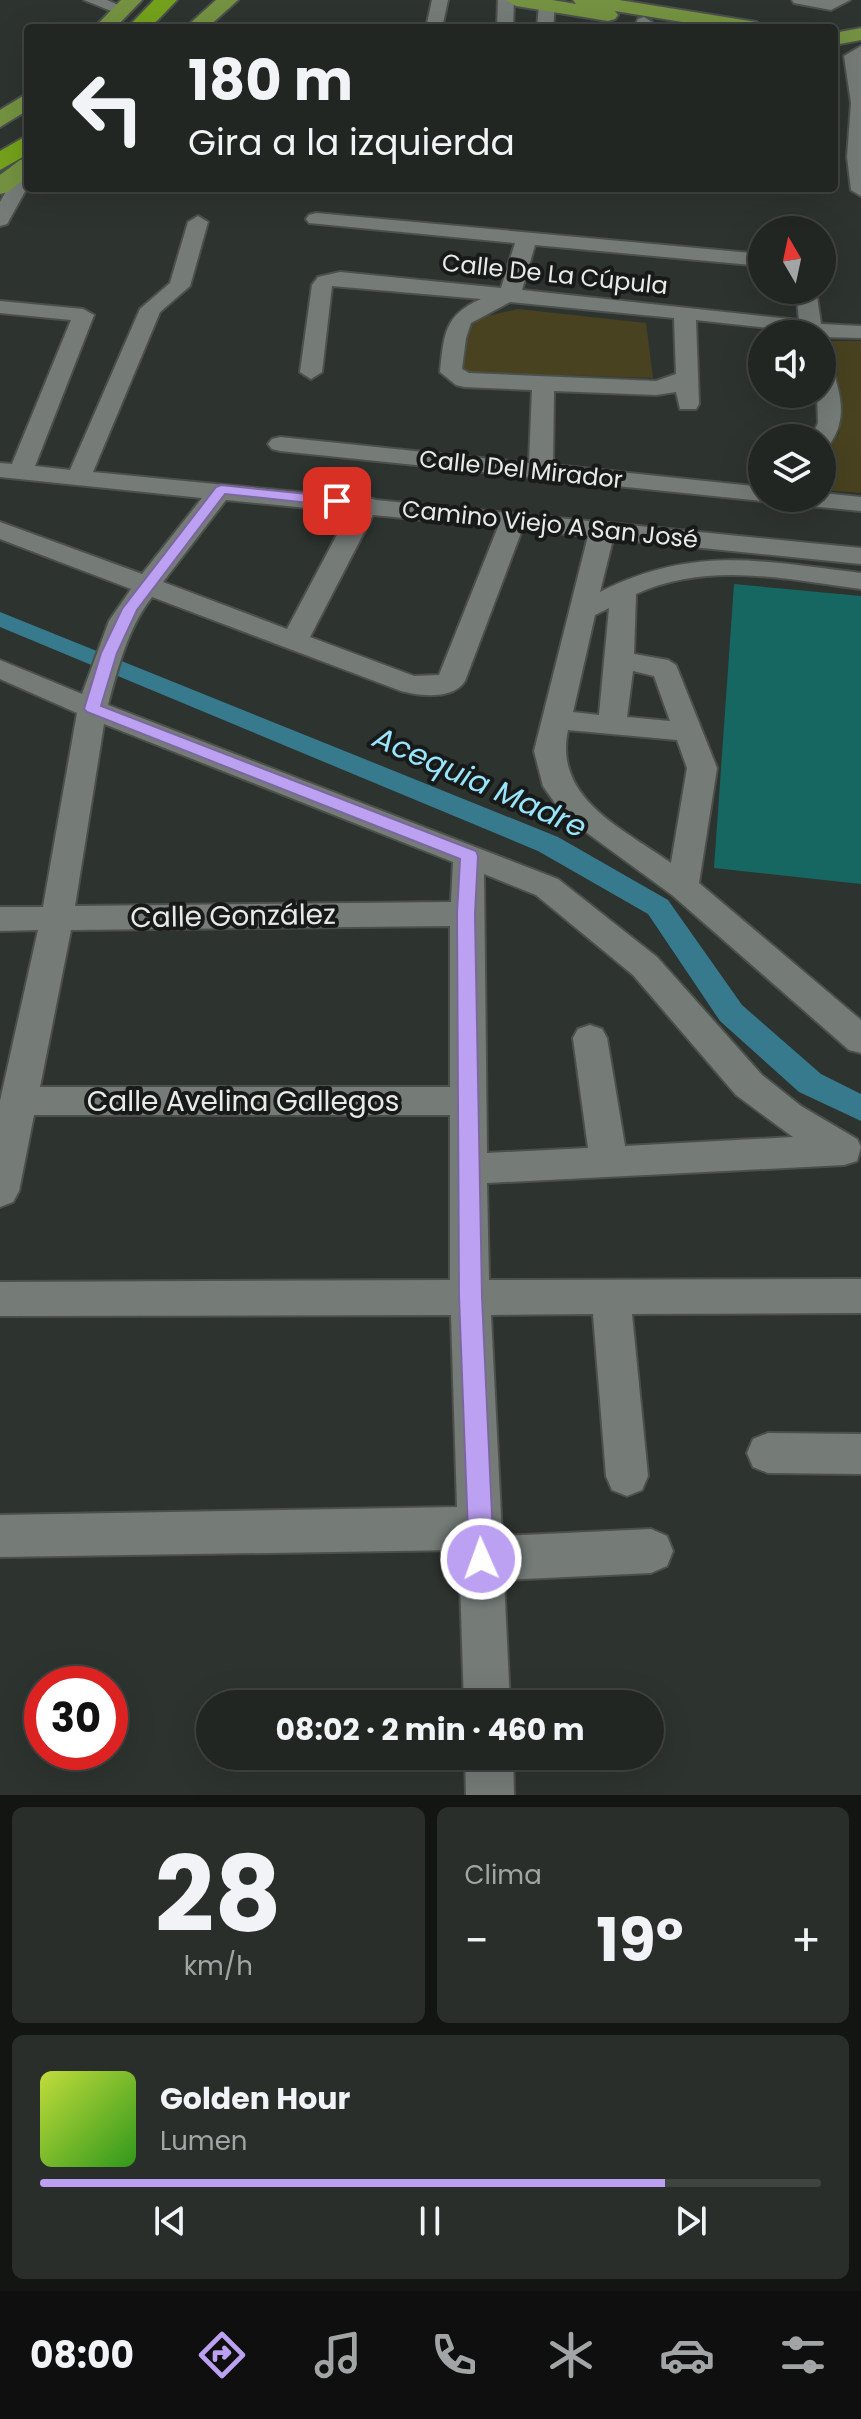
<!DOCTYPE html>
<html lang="es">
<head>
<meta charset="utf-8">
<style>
	:root { --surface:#222623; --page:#2a2e2b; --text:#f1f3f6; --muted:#a2a5a6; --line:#3f4341; --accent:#bca0f2 }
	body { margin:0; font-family:Poppins,sans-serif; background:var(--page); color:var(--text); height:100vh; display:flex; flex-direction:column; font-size:30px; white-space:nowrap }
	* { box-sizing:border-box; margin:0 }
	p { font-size:26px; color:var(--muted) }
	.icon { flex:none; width:44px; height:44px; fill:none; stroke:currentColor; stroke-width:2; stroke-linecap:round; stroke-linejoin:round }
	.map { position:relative; height:1795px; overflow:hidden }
	.sheet { display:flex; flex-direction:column; gap:12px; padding:12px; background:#131513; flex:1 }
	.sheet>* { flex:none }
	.hud { position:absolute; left:24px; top:24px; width:814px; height:168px; border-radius:8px; box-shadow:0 8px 32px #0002,0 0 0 2px var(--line); background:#222623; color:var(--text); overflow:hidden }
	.needle { width:52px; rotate:351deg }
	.buttons { position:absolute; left:748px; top:216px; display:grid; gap:16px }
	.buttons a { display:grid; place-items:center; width:88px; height:88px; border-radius:50%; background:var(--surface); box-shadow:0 8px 32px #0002,0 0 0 2px var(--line); font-size:40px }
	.speed { position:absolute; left:24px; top:1666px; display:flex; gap:16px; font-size:40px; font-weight:700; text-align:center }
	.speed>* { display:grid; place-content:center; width:104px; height:104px; border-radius:50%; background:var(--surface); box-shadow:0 8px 32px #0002,0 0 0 2px var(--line); line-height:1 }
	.speed .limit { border:12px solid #d22; background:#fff; color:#111 }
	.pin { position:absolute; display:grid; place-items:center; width:68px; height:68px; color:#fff; margin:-34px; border-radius:16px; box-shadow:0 4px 12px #0006 }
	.me { position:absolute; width:88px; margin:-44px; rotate:358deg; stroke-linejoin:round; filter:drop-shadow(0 0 6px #0008) }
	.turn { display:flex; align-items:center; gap:28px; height:168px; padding:0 32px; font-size:36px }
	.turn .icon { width:104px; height:104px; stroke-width:2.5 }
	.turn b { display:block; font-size:56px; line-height:68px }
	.big { font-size:60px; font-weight:700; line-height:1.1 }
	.sheet .widget { flex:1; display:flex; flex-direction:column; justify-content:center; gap:12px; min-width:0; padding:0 28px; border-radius:12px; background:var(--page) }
	.sheet .dial { align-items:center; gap:0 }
	.dial b { font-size:104px; line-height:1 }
	.song { display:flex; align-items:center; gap:24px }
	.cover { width:96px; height:96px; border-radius:12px; background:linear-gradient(135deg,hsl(70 70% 55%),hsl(110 70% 35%)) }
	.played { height:8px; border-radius:4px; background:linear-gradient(90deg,var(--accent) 80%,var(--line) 80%) }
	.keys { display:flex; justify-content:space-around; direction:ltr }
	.heat { display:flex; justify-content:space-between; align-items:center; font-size:44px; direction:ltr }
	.sheet .tiles { flex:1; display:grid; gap:12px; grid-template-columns:1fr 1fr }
	.widget:last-child { grid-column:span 2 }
	.trip { position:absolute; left:196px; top:1690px; width:468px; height:80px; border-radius:40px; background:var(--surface); box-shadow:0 8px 32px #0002,0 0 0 2px var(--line); font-weight:700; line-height:80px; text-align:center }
	.menu { display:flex; height:128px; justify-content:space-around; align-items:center; background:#0e0f0e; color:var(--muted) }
	.menu .icon { width:56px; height:56px }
	.menu .current { color:var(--accent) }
	.menu b { font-size:36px; color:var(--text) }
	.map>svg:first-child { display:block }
	.green { fill:#494220 }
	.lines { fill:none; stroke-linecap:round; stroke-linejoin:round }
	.canal { fill:#377a8d; fill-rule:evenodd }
	.building { fill:#166662 }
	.minor-casing { stroke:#4c504d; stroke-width:4 }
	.major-casing { stroke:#4c504d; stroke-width:4 }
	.highway-casing { stroke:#4c504d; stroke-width:4 }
	.minor { fill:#757c78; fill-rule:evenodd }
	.major { fill:#749241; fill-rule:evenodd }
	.highway { fill:#74a11c; fill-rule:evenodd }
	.route { fill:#bca0f2; stroke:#7a689d; stroke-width:2 }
	.labels { text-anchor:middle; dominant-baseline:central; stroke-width:8; stroke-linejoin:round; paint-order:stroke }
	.far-street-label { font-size:24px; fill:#e7eae8; stroke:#171a18 }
	.street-label { font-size:28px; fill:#e7eae8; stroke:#171a18 }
	.water-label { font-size:30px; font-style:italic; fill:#98e5fd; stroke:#171a18 }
</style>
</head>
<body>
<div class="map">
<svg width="861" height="1795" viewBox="0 0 861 1795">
	<rect width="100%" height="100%" fill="#2d332f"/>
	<!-- green -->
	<g class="green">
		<polygon points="518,309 646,323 653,378 459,372 460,333 479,318"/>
		<polygon points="827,341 861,341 861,493 822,490 822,459 839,433 841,408"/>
	</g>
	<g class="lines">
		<!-- canal -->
		<polygon class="canal" points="0,612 558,837 668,900 742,1005 821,1074 861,1094 861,1121 799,1092 720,1021 648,914 538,851 0,627"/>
	</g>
	<!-- building -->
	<polygon class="building" points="734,584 861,596 861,884 714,868"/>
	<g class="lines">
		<!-- minor casing -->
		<g class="minor-casing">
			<g id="minor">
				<polygon points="84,0 107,0 129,10 121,15"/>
				<polygon points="432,0 448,0 442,28 426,28"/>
				<polygon points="498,0 514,0 513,28 497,28"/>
				<polygon points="547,0 555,5 553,28 537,28 539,5"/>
				<polygon points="792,0 850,0 831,10 794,3"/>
				<polygon points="644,17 652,22 650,28 634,28 638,19"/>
				<polygon points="861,46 861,196 851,190 847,157 851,103 844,56"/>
				<polygon points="28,163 28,186 7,224 0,226 0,202 21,165"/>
				<path d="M316,213L762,254V266L535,245L522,290L799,320L796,290H816L821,324L861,326V338L822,337V334L696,320L699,404L696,409H680L676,392L656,395L554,391L553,465L762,487V498H772L762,501L280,451L272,449L268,444L272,439L280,437L529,463L532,390L464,387L456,385L440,372C444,335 444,315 481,299L332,286L322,372L311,379L300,372L312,285L318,277L340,272L501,288L515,243L309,223L306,219L309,215ZM510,302L674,318L676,374L656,381L469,373L462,369L466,338L471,323Z"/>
				<path d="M198,216L208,222L190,286L160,312L93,472L359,498L366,497L376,500L861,548V564L613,539L600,592C694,545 762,561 861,573V589C785,579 708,561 636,594L634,654L668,660L676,665L717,768L699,883L861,1020V1053L849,1050L672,895L564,816L543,786L534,751L588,536L522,530L465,681C453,700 420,696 401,691L152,597C128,628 118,667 108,705L558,879L657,957L762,1075L801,1106L857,1139L861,1147L857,1161L844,1165L487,1183L489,1280L861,1279V1313L632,1314L648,1476L642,1490L627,1496L612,1490L606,1476L593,1314L491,1315L502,1536L651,1529L667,1536L673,1551L667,1566L651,1573L504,1580L510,1704H464L459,1550L0,1557V1515L457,1507L451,1315L0,1316V1282L450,1280V1115H34L19,1191L13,1202L0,1207V1101L38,930L0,931V907H43L77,713L0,679V660L82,694L109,621L131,589L0,539V522L142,574L202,498L0,477V463L12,464L71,320L0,313V301L83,309L94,315L35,466L70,470L140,309L170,283L188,222ZM226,500L349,512L287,629L163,582ZM373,515L498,527L439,675L414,676L310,637ZM609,608L599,715L573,712L595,615ZM633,671L654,676L670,721L627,717ZM104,724L453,862L451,902L75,906ZM568,730L677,740L687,768L671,863C624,829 553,799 568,730ZM484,874L536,895L633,975L736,1095L793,1137L625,1146L607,1038L602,1029L590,1025L578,1029L573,1038L588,1148L487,1153ZM450,926V1087H40L71,930Z"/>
				<path d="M822,363L833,370C841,397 847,419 830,444L822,446V438H811L818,423L817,394H822Z"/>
				<polygon points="822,493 861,497 861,511 799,505 790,503 787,498 822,498"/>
				<polygon points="768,1433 861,1434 861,1474 768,1473 753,1467 747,1453 753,1439"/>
				<polygon points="465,1756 513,1756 514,1795 466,1795"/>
			</g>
		</g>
		<!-- major casing -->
		<g class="major-casing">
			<g id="major">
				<polygon points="121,0 142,0 115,28 94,28"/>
				<polygon points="216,0 238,0 207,28 185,28"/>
				<polygon points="506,0 552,0 576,4 573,0 619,0 756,22 766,28 719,28 615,11 618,15 615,19 608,21 516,6"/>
				<polygon points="861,28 861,40 834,45 834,33"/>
				<polygon points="28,93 28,110 0,127 0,110"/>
				<polygon points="28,158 28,176 8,192 0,194 0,175 20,160"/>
			</g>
		</g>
		<!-- highway casing -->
		<g class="highway-casing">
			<g id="highway">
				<polygon points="154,0 177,0 150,28 127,28"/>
				<polygon points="28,135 28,154 0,170 0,151"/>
			</g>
		</g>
		<!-- minor -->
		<use href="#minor" class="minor"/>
		<!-- major -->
		<use href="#major" class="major"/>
		<!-- highway -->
		<use href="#highway" class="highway"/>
	</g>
	<!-- route -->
	<polygon class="route" points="221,485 337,497 344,501 337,506 225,494 137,610 117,653 101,706 476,851 478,856 475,914 482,1297 494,1559 490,1568 481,1571 473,1568 469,1559 459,1297 457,914 460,859 87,712 84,709 101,653 122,609 216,487"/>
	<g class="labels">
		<!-- far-street labels -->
		<g class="far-street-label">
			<text transform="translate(555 274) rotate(6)">Calle De La Cúpula</text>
			<text transform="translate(521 469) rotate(6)">Calle Del Mirador</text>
			<text transform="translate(550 524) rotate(6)">Camino Viejo A San José</text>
		</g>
		<!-- street labels -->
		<g class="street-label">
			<text transform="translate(233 916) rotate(-1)">Calle González</text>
			<text x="243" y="1101">Calle Avelina Gallegos</text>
		</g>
		<!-- water labels -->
		<g class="water-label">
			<text transform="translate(480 782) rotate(24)">Acequia Madre</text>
		</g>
	</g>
</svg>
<div class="buttons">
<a><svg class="needle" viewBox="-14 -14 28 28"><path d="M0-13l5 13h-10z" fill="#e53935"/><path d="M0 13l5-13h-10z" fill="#a2a5a6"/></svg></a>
<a><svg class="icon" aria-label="sound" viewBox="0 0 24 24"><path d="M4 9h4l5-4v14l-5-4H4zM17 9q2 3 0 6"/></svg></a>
<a><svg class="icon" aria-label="layers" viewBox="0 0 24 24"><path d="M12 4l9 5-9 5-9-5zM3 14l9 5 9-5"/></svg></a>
</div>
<div class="speed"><div class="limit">30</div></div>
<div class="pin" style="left:337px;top:501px;background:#d93025"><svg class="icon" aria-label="arrive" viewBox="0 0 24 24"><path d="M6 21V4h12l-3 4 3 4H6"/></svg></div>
<svg class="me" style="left:481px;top:1559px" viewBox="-20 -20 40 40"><circle r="17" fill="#bca0f2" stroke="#fff" stroke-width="3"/><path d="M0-11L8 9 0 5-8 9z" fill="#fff"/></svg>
<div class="trip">08:02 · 2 min · 460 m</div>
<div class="hud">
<div class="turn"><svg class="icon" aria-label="left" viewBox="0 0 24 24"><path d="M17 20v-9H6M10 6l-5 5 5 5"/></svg><div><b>180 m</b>Gira a la izquierda</div></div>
</div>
</div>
<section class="sheet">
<div class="tiles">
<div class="widget dial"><b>28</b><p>km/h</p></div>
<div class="widget"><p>Clima</p>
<div class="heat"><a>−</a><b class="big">19°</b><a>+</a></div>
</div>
<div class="widget">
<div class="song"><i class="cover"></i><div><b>Golden Hour</b><p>Lumen</p></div></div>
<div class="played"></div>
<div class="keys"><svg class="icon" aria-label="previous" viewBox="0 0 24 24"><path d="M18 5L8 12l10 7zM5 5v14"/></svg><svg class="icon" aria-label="pause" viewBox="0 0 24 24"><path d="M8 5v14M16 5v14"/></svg><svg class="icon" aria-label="next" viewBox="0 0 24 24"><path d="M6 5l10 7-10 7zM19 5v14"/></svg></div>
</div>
</div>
</section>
<nav class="menu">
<b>08:00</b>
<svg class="icon current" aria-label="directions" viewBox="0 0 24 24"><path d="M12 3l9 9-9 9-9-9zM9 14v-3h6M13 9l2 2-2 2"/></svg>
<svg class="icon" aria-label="music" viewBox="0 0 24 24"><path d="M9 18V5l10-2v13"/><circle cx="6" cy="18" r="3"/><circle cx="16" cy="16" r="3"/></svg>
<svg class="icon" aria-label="phone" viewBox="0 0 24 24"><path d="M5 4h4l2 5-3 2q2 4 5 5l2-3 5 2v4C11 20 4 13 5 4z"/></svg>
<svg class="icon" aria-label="climate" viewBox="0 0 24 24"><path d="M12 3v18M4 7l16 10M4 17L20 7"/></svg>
<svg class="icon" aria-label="car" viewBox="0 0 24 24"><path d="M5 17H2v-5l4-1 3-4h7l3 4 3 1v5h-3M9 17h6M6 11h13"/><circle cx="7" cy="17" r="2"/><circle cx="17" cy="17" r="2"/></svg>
<svg class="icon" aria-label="filters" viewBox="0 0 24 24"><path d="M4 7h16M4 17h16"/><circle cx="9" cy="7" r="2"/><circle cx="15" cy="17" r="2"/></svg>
</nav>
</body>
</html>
